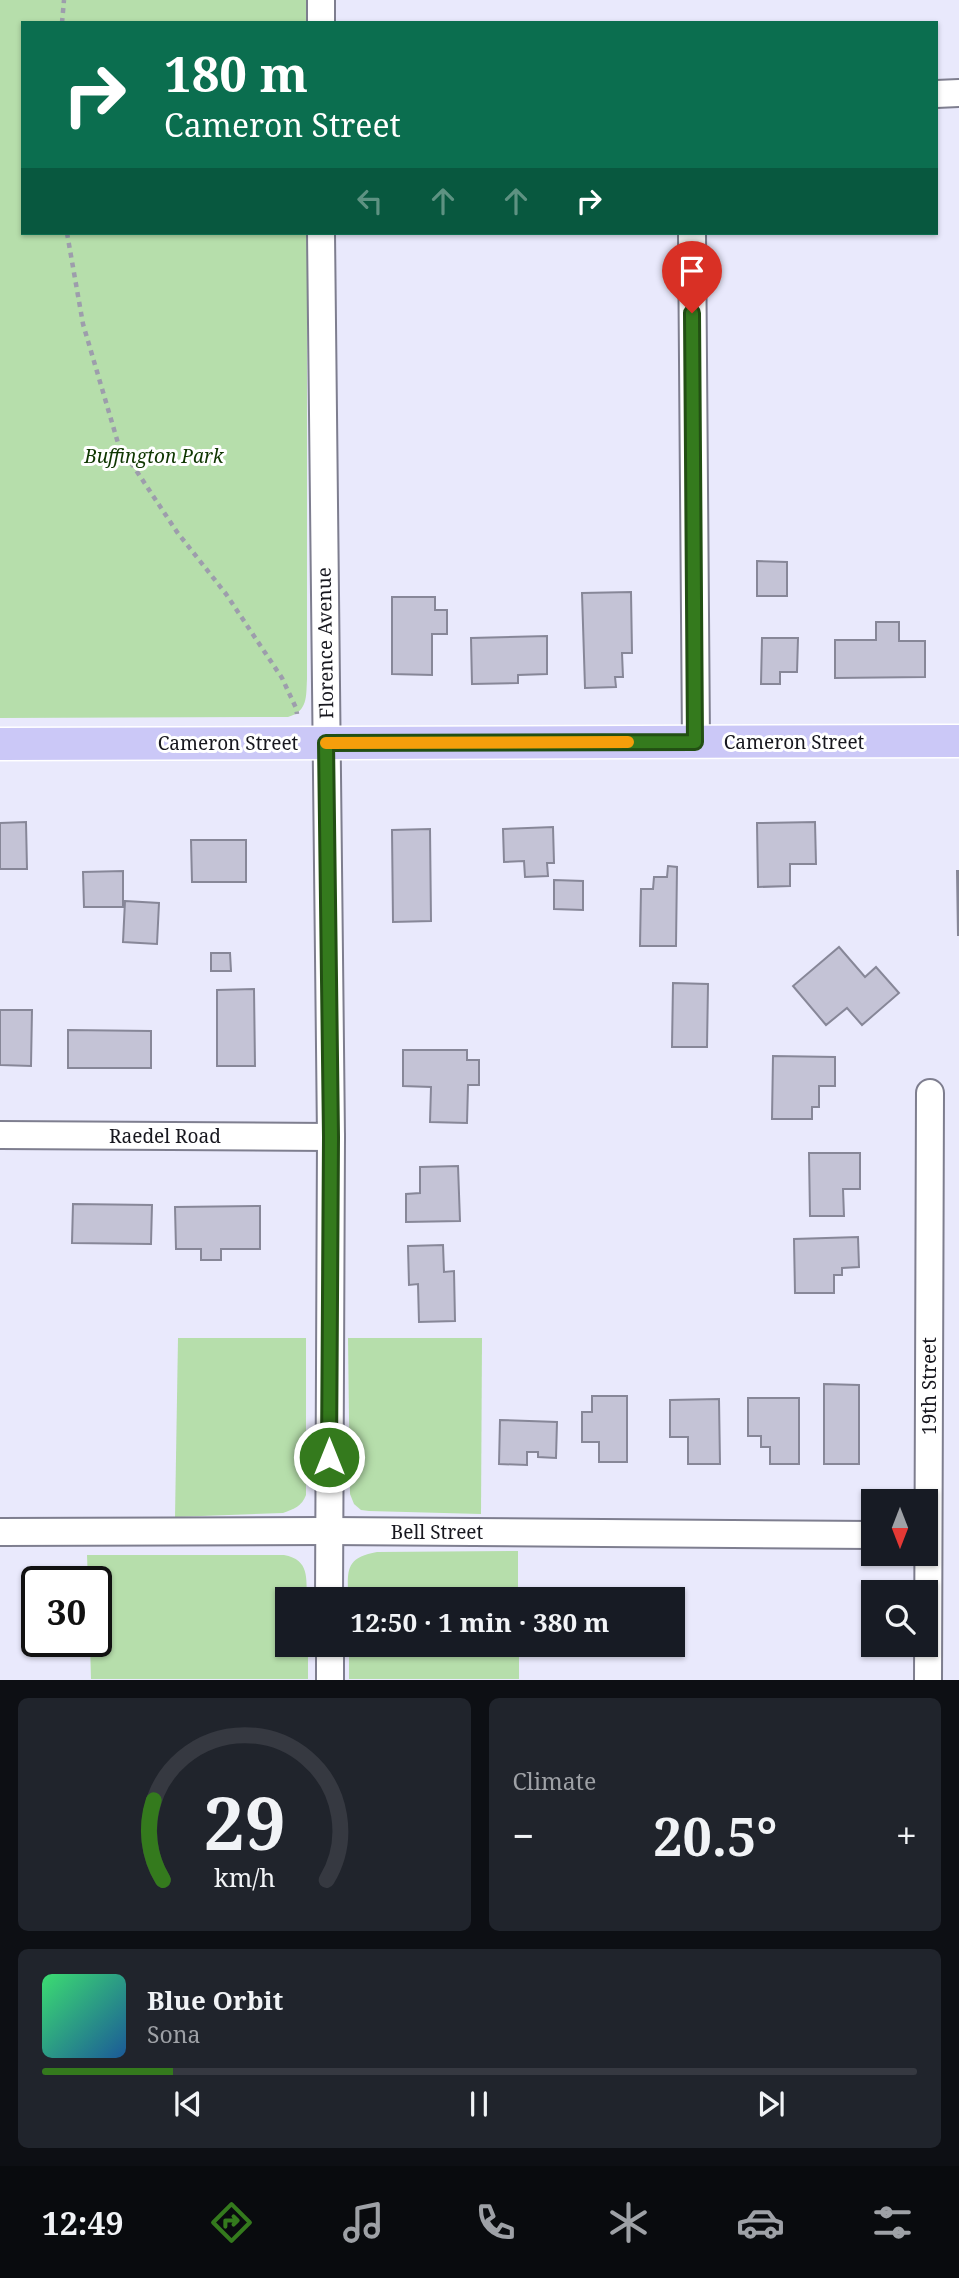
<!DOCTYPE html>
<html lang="en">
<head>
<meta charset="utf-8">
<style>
	:root { --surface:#171b24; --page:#20242c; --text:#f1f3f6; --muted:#9ea1a6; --line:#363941; --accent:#347a1d }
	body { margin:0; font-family:"Noto Serif",serif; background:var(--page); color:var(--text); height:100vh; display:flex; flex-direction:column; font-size:26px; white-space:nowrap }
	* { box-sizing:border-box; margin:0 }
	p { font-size:23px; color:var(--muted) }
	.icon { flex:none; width:38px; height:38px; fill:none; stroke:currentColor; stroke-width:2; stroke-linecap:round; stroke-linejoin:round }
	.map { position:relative; height:1680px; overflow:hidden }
	.sheet { display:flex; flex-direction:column; gap:18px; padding:18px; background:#0d0f14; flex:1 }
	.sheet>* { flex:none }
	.banner { position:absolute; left:21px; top:21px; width:917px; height:214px; border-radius:0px; box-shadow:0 2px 5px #0004; background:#0b6e4f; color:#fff; overflow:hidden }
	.needle { width:46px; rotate:180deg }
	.tools { position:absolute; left:861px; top:1489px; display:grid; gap:14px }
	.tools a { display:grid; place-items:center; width:77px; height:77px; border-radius:0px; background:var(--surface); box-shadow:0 2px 5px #0004; font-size:35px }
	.speed { position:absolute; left:21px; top:1566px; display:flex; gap:14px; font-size:35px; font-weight:700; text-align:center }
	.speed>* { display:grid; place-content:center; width:91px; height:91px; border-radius:50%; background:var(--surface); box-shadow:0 2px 5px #0004; line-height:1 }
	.speed .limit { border:4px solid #111; border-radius:10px; background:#fff; color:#111 }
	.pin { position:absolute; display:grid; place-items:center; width:60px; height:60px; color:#fff; margin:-72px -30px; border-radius:50% 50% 50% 0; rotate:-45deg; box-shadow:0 0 7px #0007 }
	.pin .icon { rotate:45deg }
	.me { position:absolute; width:77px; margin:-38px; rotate:0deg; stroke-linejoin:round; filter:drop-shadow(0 0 5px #0008) }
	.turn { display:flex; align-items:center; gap:24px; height:147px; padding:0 28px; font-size:32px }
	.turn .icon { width:91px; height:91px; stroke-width:2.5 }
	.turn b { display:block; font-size:49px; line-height:60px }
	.lanes { display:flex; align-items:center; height:66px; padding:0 28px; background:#0003; justify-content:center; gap:35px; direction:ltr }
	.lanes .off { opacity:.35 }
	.big { font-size:52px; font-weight:700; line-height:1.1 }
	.sheet .tile { flex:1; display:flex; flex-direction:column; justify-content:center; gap:10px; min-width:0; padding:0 24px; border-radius:10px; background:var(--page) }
	.sheet .dial { align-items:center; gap:0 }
	.dial svg { height:182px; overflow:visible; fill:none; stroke:var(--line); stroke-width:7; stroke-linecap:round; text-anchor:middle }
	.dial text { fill:var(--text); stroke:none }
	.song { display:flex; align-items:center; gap:21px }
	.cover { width:84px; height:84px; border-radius:10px; background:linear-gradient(135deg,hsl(140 70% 55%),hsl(210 70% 35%)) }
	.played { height:7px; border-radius:4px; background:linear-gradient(90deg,var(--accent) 15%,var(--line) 15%) }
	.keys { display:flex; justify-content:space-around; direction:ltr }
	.heat { display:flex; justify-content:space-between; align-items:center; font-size:38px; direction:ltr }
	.sheet .tiles { flex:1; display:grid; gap:18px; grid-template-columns:1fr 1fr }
	.tile:last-child { grid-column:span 2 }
	.trip { position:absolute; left:275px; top:1587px; width:410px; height:70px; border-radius:0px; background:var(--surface); box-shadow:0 2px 5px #0004; font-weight:700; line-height:70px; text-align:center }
	.tab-bar { display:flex; height:112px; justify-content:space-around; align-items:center; background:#090b0e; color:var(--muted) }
	.tab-bar .icon { width:49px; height:49px }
	.tab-bar .on { color:var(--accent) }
	.tab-bar b { font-size:32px; color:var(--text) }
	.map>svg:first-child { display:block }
	.green { fill:#b6deab }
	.building { fill:#c4c3d6; stroke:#878798; stroke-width:2 }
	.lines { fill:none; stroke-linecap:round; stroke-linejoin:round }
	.minor-casing { stroke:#7e7e8f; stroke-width:30 }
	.major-casing { stroke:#fff; stroke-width:35 }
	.path { stroke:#9d9dac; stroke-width:4.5; stroke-dasharray:5 5; stroke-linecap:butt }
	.minor { stroke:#fff; stroke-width:26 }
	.major { stroke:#cbc8f7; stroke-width:32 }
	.route-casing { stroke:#224f13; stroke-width:18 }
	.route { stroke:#347a1d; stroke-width:12 }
	.slow { stroke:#f59e0b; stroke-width:12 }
	.labels { text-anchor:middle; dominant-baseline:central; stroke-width:6; stroke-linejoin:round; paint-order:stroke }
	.park-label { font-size:19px; font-style:italic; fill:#0f3701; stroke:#fff }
	.street-label { font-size:19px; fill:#17171e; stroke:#fff }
</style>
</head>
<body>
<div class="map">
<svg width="959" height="1680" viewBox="0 0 959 1680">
	<rect width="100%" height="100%" fill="#e9e9fc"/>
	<!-- green -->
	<g class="green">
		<path d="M0,0H308L307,23H23V233H307V679C306,697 308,711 288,717L0,718Z"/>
		<path d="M178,1338H306V1495C302,1506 294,1509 283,1513L175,1517Z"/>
		<polygon points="348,1338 482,1338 481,1514 369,1511 361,1510 354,1504 350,1494"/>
		<path d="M518,1551V1599H348C348,1571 344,1558 377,1552Z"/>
		<path d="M87,1555H284C310,1560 306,1578 307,1599L287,1600V1645H308V1679H91L90,1642H96V1582H88Z"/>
		<rect x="349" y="1645" width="170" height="34"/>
	</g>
	<!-- building -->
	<g class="building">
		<polygon points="757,561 787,562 787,596 757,596"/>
		<polygon points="631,592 632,653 622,653 623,677 615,677 616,687 585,688 582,593"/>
		<polygon points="392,597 435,597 435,610 447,610 447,634 432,634 432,675 392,674"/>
		<polygon points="876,622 899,622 899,641 925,641 925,677 835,678 835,640 876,640"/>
		<polygon points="547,636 547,674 518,675 518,683 472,684 471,638"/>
		<polygon points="762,638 798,638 797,672 780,672 780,684 761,684"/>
		<polygon points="26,822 27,869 0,869 0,823"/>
		<polygon points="815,822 816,864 790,864 790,886 758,887 757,823"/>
		<polygon points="553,827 554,863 547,863 548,876 525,877 524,861 504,862 503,829"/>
		<polygon points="430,829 431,921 393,922 392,830"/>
		<polygon points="191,840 246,840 246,882 192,882"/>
		<polygon points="668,866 677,867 676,946 640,946 641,889 653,889 654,877 667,877"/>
		<polygon points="123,871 123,907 84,907 83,872"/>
		<polygon points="957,871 959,871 959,935 958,935"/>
		<polygon points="554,880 583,881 583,910 554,909"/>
		<polygon points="125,901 159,903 157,944 123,942"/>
		<polygon points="839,947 865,977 876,967 899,993 862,1025 847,1008 826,1025 793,986"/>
		<polygon points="211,953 230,953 231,971 211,971"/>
		<polygon points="673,983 708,984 707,1047 672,1047"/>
		<polygon points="254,989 255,1066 217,1066 217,990"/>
		<polygon points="0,1010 32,1010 31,1066 0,1065"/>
		<polygon points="68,1030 151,1031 151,1068 68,1068"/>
		<polygon points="403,1050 467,1050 467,1060 479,1060 479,1085 468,1085 467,1123 430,1122 431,1087 403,1086"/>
		<polygon points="773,1056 835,1057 835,1086 819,1086 819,1107 812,1107 812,1119 772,1119"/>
		<polygon points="809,1153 860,1153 860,1189 843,1189 844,1216 810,1216"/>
		<polygon points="458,1166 460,1221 406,1222 406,1194 420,1193 420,1167"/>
		<polygon points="73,1204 152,1205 151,1244 72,1243"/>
		<polygon points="260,1206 260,1249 221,1249 221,1260 201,1260 201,1249 176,1249 175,1207"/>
		<polygon points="858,1237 859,1267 842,1268 842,1275 834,1275 834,1293 795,1293 794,1239"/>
		<polygon points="443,1245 444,1272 454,1271 455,1321 419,1322 418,1284 409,1285 408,1246"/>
		<polygon points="824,1384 859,1385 859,1464 824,1464"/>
		<polygon points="592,1396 627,1396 627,1462 599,1462 599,1442 582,1442 582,1412 592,1412"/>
		<polygon points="748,1398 799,1398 799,1464 770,1464 770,1447 761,1447 761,1436 748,1436"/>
		<polygon points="719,1399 720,1464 688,1464 688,1437 670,1437 670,1400"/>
		<polygon points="500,1420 557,1422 556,1458 538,1457 538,1452 527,1452 527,1465 499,1464"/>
	</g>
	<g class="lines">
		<!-- minor casing -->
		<g class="minor-casing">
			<g id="minor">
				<polyline points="321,23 321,0"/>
				<polyline points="936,94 959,93"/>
				<polyline points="321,233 331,1137 329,1600"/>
				<polyline points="692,233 696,742"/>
				<polyline points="0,1135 331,1137"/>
				<polyline points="0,1532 328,1531 873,1535"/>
				<polyline points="330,1645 330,1680"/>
				<polyline points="928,1680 930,1093"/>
			</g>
		</g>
		<!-- major casing -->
		<g class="major-casing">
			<polyline id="major" points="0,744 959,741"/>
		</g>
		<!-- path -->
		<g class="path">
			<polyline points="62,23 64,0"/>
			<polyline points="67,233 83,324 118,443 177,532 226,594 282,678 296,708 297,714"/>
		</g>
		<!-- minor -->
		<use href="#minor" class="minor"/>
		<!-- major -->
		<use href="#major" class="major"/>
	</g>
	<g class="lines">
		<!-- route casing -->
		<g class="route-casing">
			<polyline id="route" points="329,1457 331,1137 326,743 695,742 692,313"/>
		</g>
		<!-- route -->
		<use href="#route" class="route"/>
		<!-- slow -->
		<polyline class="slow" points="326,743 628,742"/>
	</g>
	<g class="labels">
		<!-- park labels -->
		<g class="park-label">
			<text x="154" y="456">Buffington Park</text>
		</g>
		<!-- street labels -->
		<g class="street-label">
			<text transform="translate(325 643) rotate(-91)">Florence Avenue</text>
			<text x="794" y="742">Cameron Street</text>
			<text x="228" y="743">Cameron Street</text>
			<text x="165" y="1136">Raedel Road</text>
			<text transform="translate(929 1386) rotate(-90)">19th Street</text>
			<text x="437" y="1532">Bell Street</text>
		</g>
	</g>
</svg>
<div class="tools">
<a><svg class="needle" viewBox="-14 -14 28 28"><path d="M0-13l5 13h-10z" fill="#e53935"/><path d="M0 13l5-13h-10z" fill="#9ea1a6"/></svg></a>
<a><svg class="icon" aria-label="search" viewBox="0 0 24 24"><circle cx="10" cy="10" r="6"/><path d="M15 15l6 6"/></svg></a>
</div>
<div class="speed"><div class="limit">30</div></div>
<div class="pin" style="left:692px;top:313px;background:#d93025"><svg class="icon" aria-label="arrive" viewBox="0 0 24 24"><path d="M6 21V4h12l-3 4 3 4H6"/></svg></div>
<svg class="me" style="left:329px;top:1457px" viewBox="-20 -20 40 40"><circle r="17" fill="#347a1d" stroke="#fff" stroke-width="3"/><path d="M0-11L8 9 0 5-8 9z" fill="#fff"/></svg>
<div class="trip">12:50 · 1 min · 380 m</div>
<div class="banner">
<div class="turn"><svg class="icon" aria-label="right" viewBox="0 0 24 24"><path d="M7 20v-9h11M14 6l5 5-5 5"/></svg><div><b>180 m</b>Cameron Street</div></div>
<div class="lanes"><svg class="icon off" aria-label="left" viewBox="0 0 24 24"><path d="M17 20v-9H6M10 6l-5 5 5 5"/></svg><svg class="icon off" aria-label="ahead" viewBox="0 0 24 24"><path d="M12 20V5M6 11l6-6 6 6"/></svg><svg class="icon off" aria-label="ahead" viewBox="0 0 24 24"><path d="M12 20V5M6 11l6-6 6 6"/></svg><svg class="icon" aria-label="right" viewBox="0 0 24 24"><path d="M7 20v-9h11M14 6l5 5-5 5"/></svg></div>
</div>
</div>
<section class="sheet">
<div class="tiles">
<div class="tile dial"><svg viewBox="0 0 100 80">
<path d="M14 69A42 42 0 1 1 86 69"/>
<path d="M14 69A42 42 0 0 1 10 34" stroke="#347a1d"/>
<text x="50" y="56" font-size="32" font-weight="700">29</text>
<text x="50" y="72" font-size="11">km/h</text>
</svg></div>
<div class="tile"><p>Climate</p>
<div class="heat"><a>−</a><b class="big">20.5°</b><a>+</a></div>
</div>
<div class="tile">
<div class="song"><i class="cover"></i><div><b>Blue Orbit</b><p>Sona</p></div></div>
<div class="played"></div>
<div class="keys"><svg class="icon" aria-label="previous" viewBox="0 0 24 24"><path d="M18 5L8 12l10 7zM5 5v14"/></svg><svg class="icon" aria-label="pause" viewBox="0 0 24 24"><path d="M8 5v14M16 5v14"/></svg><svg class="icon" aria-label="next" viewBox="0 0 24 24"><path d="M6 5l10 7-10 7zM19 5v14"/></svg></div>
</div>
</div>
</section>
<nav class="tab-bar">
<b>12:49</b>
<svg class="icon on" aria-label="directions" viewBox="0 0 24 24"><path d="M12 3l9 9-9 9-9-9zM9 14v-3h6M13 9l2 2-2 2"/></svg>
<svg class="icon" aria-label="music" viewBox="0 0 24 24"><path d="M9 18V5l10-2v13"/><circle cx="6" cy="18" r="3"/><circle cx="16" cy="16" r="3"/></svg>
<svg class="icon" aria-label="phone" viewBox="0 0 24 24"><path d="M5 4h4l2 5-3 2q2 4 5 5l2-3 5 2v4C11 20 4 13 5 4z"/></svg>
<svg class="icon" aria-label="climate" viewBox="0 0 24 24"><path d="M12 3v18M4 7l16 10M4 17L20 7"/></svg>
<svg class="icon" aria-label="car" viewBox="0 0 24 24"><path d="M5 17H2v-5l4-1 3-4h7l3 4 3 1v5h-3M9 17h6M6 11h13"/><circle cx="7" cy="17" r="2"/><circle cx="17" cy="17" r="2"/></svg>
<svg class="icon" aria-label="filters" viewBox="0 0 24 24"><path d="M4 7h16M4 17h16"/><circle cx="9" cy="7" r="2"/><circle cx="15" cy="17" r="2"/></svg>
</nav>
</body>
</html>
